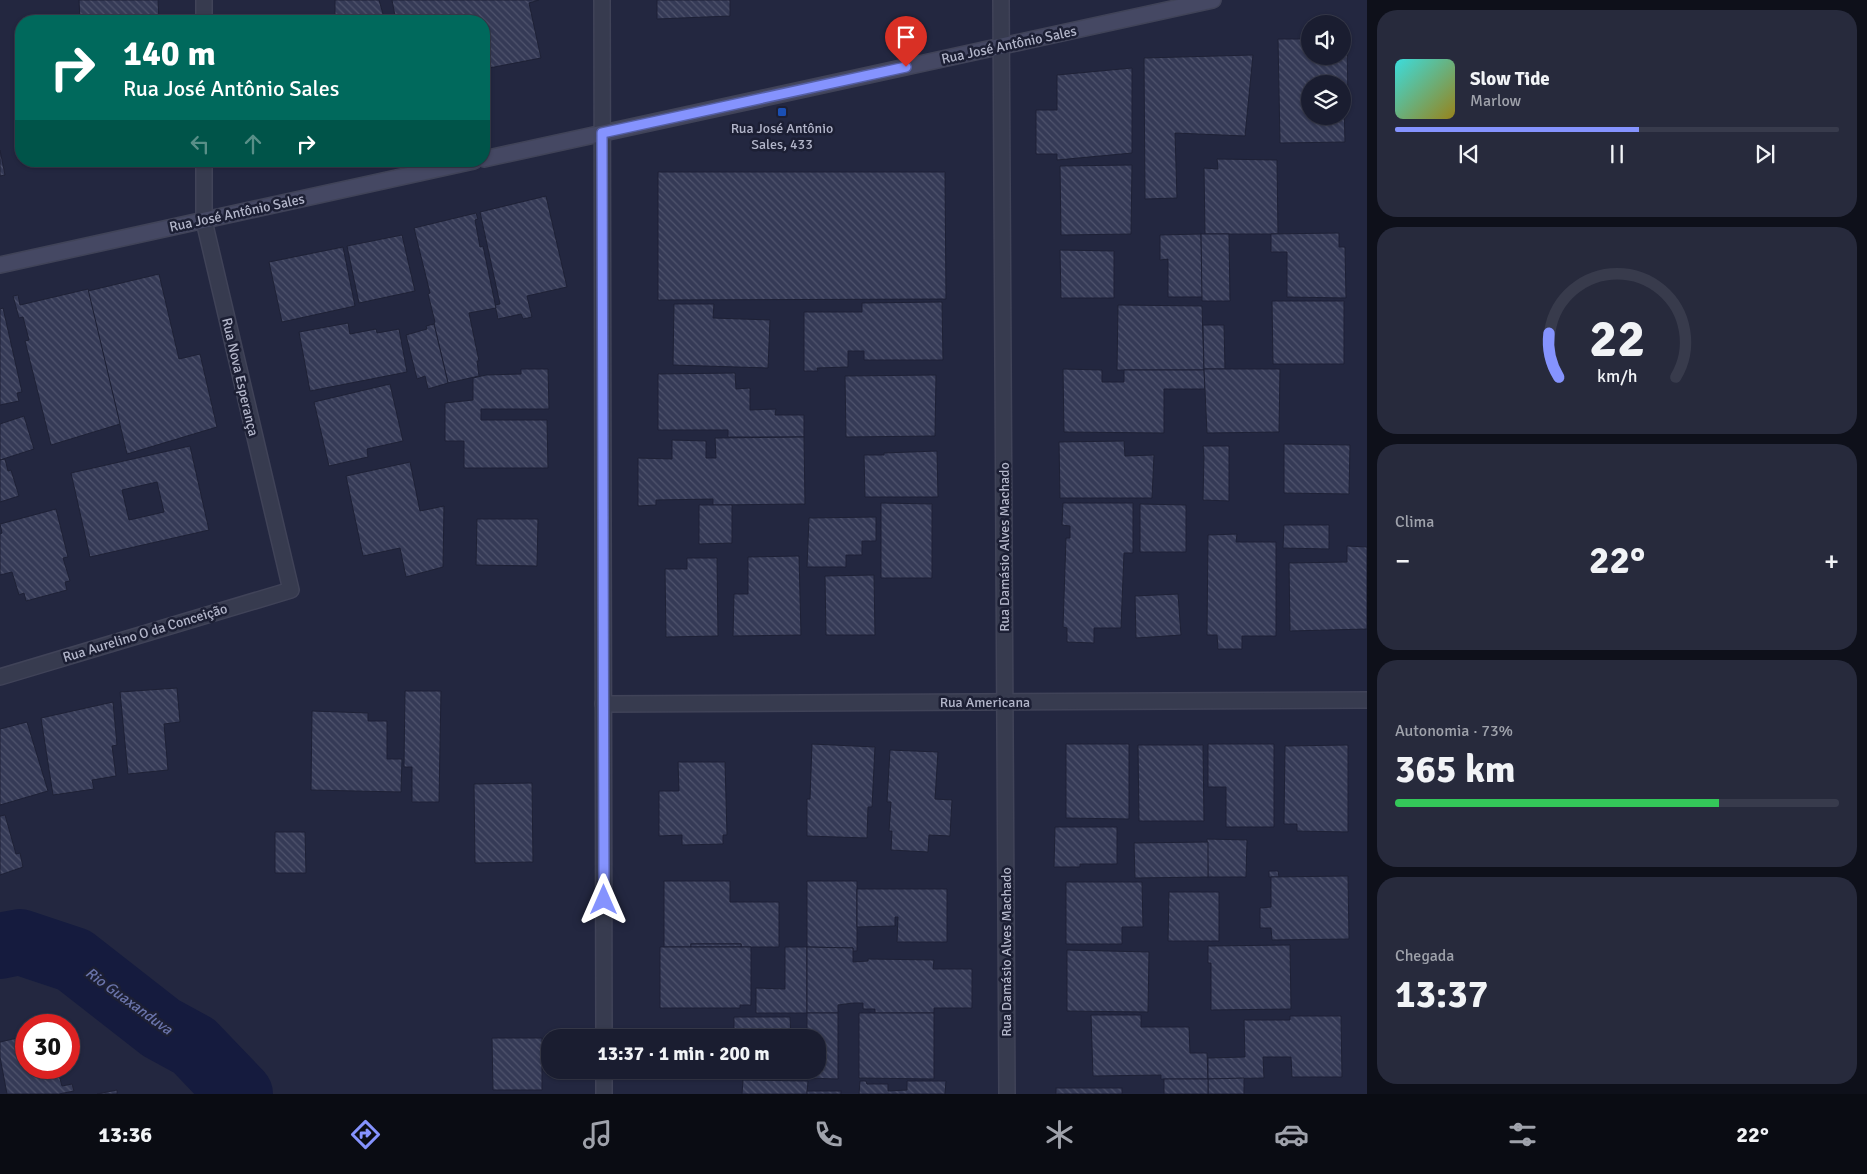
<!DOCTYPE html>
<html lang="pt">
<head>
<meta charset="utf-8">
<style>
	:root { --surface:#1a1d30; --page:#272a3c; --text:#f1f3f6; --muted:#9fa2ab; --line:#383b4c; --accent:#8593fe }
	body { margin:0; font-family:Signika,sans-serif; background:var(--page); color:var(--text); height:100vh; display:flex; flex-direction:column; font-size:19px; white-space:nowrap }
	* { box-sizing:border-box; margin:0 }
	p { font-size:16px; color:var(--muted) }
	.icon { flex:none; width:28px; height:28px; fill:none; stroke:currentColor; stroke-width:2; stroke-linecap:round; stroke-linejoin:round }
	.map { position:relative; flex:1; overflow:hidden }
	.drawer { display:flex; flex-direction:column; gap:10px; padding:10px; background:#0e101a; width:500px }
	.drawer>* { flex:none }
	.hud { position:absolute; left:15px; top:15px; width:475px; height:152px; border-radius:20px; box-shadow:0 1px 4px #0004,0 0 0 1px var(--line); background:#00695c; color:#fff; overflow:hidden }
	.controls { position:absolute; left:1301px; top:15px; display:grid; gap:10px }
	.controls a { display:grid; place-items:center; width:50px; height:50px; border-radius:50%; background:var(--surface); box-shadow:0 1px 4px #0004,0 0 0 1px var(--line); font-size:25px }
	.speed { position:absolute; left:15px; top:1014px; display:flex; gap:10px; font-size:25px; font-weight:700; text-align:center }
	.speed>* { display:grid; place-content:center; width:65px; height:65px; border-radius:50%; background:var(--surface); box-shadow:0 1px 4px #0004,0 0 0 1px var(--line); line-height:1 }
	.speed .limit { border:8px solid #d22; background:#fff; color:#111 }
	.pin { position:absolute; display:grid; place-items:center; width:42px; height:42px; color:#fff; margin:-51px -21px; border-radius:50% 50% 50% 0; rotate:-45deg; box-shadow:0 0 5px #0007 }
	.pin .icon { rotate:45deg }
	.me { position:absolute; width:55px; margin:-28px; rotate:0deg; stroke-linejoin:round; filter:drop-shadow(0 0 4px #0008) }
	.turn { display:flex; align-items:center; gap:18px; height:105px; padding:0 25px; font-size:22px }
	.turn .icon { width:65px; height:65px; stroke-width:2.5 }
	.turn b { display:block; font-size:35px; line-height:42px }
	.lanes { display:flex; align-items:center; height:48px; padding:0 25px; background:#0003; justify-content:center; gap:25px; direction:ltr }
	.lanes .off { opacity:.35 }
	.big { font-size:38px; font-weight:800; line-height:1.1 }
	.drawer .card { flex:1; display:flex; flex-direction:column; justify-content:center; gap:8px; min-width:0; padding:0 18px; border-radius:20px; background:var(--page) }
	.drawer .dial { align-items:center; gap:0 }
	.dial svg { height:130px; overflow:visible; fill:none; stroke:var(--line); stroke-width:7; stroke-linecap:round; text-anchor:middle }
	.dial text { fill:var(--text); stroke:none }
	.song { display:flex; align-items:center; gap:15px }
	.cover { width:60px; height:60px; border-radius:8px; background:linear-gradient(135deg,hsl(180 70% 55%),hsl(50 70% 35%)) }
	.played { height:5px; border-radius:2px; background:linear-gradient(90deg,var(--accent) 55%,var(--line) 55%) }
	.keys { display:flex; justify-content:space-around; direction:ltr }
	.heat { display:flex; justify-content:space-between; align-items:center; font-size:28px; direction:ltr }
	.charge { height:8px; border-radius:4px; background:linear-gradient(90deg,#34c759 73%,var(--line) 0) }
	.trip { position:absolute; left:541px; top:1029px; width:285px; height:50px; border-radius:20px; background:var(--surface); box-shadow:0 1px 4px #0004,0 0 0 1px var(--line); font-weight:800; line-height:50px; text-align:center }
	.tab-bar { display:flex; height:80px; justify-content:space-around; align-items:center; background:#0a0c13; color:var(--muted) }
	.tab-bar .icon { width:35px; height:35px }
	.tab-bar .active { color:var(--accent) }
	.tab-bar b { font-size:22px; color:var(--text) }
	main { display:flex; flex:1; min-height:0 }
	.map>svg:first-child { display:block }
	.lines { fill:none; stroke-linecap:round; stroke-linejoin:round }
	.river { stroke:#151b3e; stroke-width:66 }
	.building { fill:url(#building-back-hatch); stroke:#1e2136; fill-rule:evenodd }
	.street-casing { stroke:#404358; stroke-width:18 }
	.secondary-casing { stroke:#404358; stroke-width:18 }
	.street { stroke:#373b4f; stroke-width:15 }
	.secondary { stroke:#454863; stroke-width:15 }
	.route-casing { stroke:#5660a5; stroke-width:12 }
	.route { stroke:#8593fe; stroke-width:9 }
	.transit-dot { fill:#1a4fb4; stroke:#1c1f34; stroke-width:2 }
	.labels { text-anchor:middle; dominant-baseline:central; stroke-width:5; stroke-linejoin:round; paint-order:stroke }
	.street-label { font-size:14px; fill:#b3b6ca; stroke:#1c1f34 }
	.poi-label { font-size:14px; fill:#b3b6ca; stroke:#1c1f34 }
	.water-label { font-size:15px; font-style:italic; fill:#6a74ab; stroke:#1c1f34 }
</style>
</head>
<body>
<main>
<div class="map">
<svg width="1367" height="1094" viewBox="0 0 1367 1094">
	<defs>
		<pattern id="building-back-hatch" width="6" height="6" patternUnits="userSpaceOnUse" patternTransform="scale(1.25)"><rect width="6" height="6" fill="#353a56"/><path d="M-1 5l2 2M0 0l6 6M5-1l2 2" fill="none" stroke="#50546d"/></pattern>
	</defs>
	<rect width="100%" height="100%" fill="#232740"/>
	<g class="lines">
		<!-- river -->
		<polyline class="river" points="0,946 20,942 74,960 161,1028 194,1046 240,1094"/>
	</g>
	<!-- building -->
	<g class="building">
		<polygon points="79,0 158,0 159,21 80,21"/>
		<polygon points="335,0 379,0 385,21 335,21"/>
		<polygon points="392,0 539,0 529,3 541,58 484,69 484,21 396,21"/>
		<polygon points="657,0 730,0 730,16 657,19"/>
		<path d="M1347,38L1348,104H1344L1345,142L1280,143L1278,39H1310V56H1342V39ZM1310,84H1342V116H1310Z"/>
		<polygon points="1253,55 1245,136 1175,133 1177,198 1145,199 1144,58"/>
		<polygon points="1132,68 1132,153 1057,160 1057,154 1036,154 1036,110 1057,110 1057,75"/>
		<polygon points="0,150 5,175 0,176"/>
		<polygon points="1217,159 1277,160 1278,234 1205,234 1204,168 1218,169"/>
		<polygon points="1132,165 1131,234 1061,235 1060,166"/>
		<polygon points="658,172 945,172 946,299 658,300"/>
		<polygon points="546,196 567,287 527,296 532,317 523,319 521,314 498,319 495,305 500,304 480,212"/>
		<polygon points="476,213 478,219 475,220 480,247 483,246 496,308 469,313 479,361 477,361 479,376 448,383 434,324 435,322 428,294 430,293 414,228"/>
		<polygon points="1339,233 1339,247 1345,247 1346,298 1287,297 1287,252 1271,252 1271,234"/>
		<polygon points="1201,234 1203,297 1168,297 1168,259 1160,260 1160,235"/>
		<polygon points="1201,234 1229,234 1230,301 1202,301"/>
		<polygon points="402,235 415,291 359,303 347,246"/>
		<polygon points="343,247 355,306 282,322 269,262"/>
		<polygon points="1060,250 1114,251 1114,298 1061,298"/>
		<polygon points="159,274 179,359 200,354 217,427 127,454 88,291"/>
		<polygon points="88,289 120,424 51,445 25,341 29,340 23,317 19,318 13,296 18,295 20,305"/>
		<polygon points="1272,301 1344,301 1344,364 1273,364"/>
		<polygon points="942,302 943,360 864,360 864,351 848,351 848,367 817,368 818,371 804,371 804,312 862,312 862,303"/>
		<polygon points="674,304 714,304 713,318 770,320 768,368 673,365"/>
		<polygon points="1118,305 1202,306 1204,370 1117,370"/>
		<polygon points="3,308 22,392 17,393 19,401 0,405 0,309"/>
		<polygon points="348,323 350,334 376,329 377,333 399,329 407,372 310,391 299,332"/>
		<polygon points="434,324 448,383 428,389 425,376 417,379 406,335 427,329 426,326"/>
		<polygon points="1203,325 1224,325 1225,369 1204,369"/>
		<polygon points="521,369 548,369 549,409 481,409 481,420 547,420 548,468 464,468 464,441 445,441 445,403 473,400 473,378 486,375 521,374"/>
		<polygon points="1063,369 1102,370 1102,382 1124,382 1124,370 1204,370 1205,389 1164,389 1164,433 1064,432"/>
		<polygon points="1204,369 1280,369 1279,432 1207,433"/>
		<polygon points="735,373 736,389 750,388 750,410 776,409 775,415 804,415 804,437 728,437 728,430 658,430 658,374"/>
		<polygon points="936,375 935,436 846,437 845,376"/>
		<polygon points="390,384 403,441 367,449 368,457 329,466 314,402"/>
		<polygon points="24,416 34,449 0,460 0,424"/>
		<polygon points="804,437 805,504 713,505 713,499 656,500 656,505 638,506 638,458 672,459 672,440 706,441 706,458 716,458 715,438"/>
		<polygon points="1124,441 1125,456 1154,455 1152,498 1060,498 1059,442"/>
		<polygon points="1284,444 1350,445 1349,494 1284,493"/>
		<path d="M190,446L209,530L90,557L71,473ZM157,482L164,512L129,520L122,490Z"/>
		<polygon points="1203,446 1229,446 1229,501 1203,500 1204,456"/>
		<polygon points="937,451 938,497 865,497 864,455 884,455 884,453"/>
		<polygon points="5,459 8,471 11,470 19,496 0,502 0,460"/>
		<polygon points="410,462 420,511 444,506 443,567 406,577 400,548 363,556 346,476"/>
		<polygon points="881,503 932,504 932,578 881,578"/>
		<polygon points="1063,503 1133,503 1133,553 1124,553 1121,628 1094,628 1094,643 1067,642 1067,628 1063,627 1066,538 1070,538 1070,526 1062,525"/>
		<polygon points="1140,504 1186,505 1186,552 1140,552"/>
		<polygon points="699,505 732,505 732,543 699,544"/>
		<polygon points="56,509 68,557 63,558 70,581 65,582 67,590 26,601 24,593 19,595 12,572 0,575 0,534 2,533 0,524"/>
		<polygon points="876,517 876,541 862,541 862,555 846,555 846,567 807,567 809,518"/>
		<polygon points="477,519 538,519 537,566 476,565"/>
		<polygon points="1284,525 1329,525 1329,549 1283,548"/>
		<polygon points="1237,534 1236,542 1276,542 1276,636 1242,636 1242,649 1218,649 1217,635 1207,635 1208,535"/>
		<polygon points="1347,546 1367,547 1367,629 1290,631 1289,563 1347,562"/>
		<polygon points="799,556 801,635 733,636 734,594 748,594 748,557"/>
		<polygon points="687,558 717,558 718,636 666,637 665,569 687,569"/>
		<polygon points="874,575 875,635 826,635 825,576"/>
		<polygon points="1178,594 1181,635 1136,638 1135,596"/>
		<polygon points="177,688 180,722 164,724 168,770 128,774 120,692"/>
		<polygon points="405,691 441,691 439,802 412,802 412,767 404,767"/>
		<polygon points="113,702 117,745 112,746 116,776 92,780 94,789 53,795 41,718"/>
		<polygon points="312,711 368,713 368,721 387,721 387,759 402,759 401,792 311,790"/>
		<polygon points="27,722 48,791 0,805 0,729"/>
		<polygon points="812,744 875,747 872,807 868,807 867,838 807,836 807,799 810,799"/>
		<polygon points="1066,744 1129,744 1129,819 1066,818"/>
		<polygon points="1208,744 1274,744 1274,827 1226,827 1226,787 1208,787"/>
		<polygon points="1138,745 1203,745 1204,821 1139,821"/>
		<polygon points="1348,745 1348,832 1297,831 1297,824 1284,824 1285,746"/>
		<polygon points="890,750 938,752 935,799 952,800 950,836 929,835 928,852 891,850 892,831 889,831 891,802 887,802"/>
		<polygon points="678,762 725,762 727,835 723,835 723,844 682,845 682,835 659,836 659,791 679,791"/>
		<polygon points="532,783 533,862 475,863 474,784"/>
		<polygon points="5,815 16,854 20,853 23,867 0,875 0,816"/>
		<polygon points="1055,827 1117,827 1117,864 1080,864 1080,867 1054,867"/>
		<polygon points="275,832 305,832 306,873 275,873"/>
		<polygon points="1207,839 1247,840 1246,877 1208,877"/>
		<polygon points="1208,842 1208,877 1135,878 1134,843"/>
		<polygon points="1269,871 1278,871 1279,877 1269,877"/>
		<polygon points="1348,876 1349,939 1272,940 1271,928 1260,928 1260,908 1271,907 1271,877"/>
		<polygon points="664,881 730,881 730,902 779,902 779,947 741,947 741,944 691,944 691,947 664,947"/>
		<polygon points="807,881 857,881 857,951 853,951 853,948 807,947"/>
		<polygon points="1066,882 1142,882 1143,927 1122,927 1122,944 1066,944"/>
		<polygon points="857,889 947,889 947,942 897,942 898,917 895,917 895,926 857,927"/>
		<polygon points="1169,892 1219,892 1219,941 1168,941"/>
		<rect x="691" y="944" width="50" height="3"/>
		<polygon points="1290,945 1291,1009 1211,1010 1211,963 1208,963 1208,946"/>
		<polygon points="660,947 751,947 751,1005 740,1005 740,1008 660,1008"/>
		<polygon points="785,947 807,947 807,1013 756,1013 756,988 785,989"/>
		<polygon points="807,947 853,948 853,962 868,961 868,959 934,960 933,969 972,969 972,1008 934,1008 934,1013 875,1013 875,1009 863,1009 863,1003 853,1003 838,1005 838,1013 807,1013"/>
		<polygon points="1067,950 1149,952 1148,1012 1067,1011"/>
		<polygon points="807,1013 838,1013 838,1079 808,1078 808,1070 818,1070 818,1038 807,1038"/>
		<polygon points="859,1013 934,1013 934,1079 859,1078"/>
		<polygon points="1091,1015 1141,1015 1141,1027 1189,1027 1190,1053 1207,1053 1208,1079 1161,1079 1161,1075 1093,1076"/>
		<polygon points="1290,1016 1341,1016 1342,1077 1292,1077 1291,1057 1263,1057 1264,1078 1208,1079 1208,1058 1245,1057 1244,1020 1290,1020"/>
		<polygon points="734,1017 790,1017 791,1038 734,1038"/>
		<polygon points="26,1036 26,1068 57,1068 62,1086 72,1084 74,1091 59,1094 7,1094 0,1057 0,1042"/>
		<polygon points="492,1038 542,1038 542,1090 493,1090"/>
		<rect x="720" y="1070" width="88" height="8"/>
		<polygon points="1244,1078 1244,1094 1208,1094 1208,1079"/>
		<rect x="1164" y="1079" width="44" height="15"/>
		<polygon points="743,1080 808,1081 807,1094 742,1094"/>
		<polygon points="860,1081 866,1081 867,1084 888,1084 888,1091 907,1090 907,1081 946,1081 945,1094 859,1094"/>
		<rect x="1056" y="1088" width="66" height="6"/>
		<polygon points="117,1090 117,1094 97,1094"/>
		<rect x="807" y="1091" width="34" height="3"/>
	</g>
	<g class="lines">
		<!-- street casing -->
		<g class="street-casing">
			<g id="street">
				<polyline points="602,0 604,1038"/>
				<polyline points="1001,0 1007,1094"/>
				<polyline points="204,21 204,0"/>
				<polyline points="0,677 291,590 204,221 204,161"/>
				<polyline points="603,704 1367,700"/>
				<polyline points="604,1070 604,1094"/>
			</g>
		</g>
		<!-- secondary casing -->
		<g class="secondary-casing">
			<g id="secondary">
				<polyline points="484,159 1213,0"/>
				<polyline points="0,265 474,161"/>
			</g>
		</g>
		<!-- street -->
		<use href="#street" class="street"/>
		<!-- secondary -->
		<use href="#secondary" class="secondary"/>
	</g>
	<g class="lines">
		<!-- route casing -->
		<g class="route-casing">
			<polyline id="route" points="604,900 602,133 906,67"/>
		</g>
		<!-- route -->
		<use href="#route" class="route"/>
	</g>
	<!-- markers -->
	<rect class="transit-dot" x="777" y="107" width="10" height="10" rx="2.5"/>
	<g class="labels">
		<!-- street labels -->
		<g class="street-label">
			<text transform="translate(1009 45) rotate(-12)">Rua José Antônio Sales</text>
			<text transform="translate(237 213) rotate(-12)">Rua José Antônio Sales</text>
			<text transform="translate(240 377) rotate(77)">Rua Nova Esperança</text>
			<text transform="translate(1004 547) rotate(-90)">Rua Damásio Alves Machado</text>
			<text transform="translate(145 633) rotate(-17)">Rua Aurelino O da Conceição</text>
			<text x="985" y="702">Rua Americana</text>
			<text transform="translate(1006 952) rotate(-90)">Rua Damásio Alves Machado</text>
		</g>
		<!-- poi labels -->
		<g class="poi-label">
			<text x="782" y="128">Rua José Antônio<tspan x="782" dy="16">Sales, 433</tspan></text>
		</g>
		<!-- water labels -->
		<g class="water-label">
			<text transform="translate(129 1001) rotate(36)">Rio Guaxanduva</text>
		</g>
	</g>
</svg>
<div class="controls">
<a><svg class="icon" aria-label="sound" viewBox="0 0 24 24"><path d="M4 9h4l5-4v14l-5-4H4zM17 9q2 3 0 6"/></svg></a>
<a><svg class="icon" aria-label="layers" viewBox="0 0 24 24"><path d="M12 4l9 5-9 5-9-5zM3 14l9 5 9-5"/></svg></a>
</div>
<div class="speed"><div class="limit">30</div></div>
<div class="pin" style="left:906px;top:67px;background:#d93025"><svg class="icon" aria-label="arrive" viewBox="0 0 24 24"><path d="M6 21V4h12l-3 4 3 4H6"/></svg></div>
<svg class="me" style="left:604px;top:900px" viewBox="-20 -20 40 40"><path d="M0-17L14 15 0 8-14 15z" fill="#8593fe" stroke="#fff" stroke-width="4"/></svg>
<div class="trip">13:37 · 1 min · 200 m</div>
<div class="hud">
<div class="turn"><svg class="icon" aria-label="right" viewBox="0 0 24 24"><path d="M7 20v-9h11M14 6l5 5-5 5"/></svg><div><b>140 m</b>Rua José Antônio Sales</div></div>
<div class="lanes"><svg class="icon off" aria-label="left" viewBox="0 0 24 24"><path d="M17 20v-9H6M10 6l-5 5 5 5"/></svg><svg class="icon off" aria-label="ahead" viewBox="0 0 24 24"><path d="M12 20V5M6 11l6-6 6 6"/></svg><svg class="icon" aria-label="right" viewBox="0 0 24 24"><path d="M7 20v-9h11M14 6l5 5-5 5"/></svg></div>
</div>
</div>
<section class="drawer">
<div class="card">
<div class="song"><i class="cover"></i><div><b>Slow Tide</b><p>Marlow</p></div></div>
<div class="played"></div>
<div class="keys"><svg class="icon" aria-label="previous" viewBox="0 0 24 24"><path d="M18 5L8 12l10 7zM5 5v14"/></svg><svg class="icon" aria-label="pause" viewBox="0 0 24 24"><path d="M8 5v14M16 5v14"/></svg><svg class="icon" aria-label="next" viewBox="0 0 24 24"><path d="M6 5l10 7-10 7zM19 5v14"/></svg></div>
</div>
<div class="card dial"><svg viewBox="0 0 100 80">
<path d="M14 69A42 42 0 1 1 86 69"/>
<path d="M14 69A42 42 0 0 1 8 42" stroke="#8593fe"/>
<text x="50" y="56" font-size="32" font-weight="700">22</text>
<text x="50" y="72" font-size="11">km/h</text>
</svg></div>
<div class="card"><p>Clima</p>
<div class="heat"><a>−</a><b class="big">22°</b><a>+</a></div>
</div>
<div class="card"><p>Autonomia · 73%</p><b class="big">365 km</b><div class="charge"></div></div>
<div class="card"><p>Chegada</p><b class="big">13:37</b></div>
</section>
</main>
<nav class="tab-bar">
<b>13:36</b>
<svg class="icon active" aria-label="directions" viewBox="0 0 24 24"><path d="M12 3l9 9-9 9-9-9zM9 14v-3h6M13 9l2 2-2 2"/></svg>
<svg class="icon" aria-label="music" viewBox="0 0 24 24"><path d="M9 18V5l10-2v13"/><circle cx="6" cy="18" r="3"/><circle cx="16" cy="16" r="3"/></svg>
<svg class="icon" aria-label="phone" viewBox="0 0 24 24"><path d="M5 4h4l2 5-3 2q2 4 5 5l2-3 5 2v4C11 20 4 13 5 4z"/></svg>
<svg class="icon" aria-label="climate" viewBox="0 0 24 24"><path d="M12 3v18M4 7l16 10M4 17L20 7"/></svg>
<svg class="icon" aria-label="car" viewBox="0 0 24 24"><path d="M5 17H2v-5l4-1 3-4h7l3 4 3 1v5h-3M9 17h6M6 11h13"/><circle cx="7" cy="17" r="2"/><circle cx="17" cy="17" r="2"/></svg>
<svg class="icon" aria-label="filters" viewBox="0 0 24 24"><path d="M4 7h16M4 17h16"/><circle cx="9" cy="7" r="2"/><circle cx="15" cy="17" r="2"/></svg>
<b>22°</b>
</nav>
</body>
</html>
